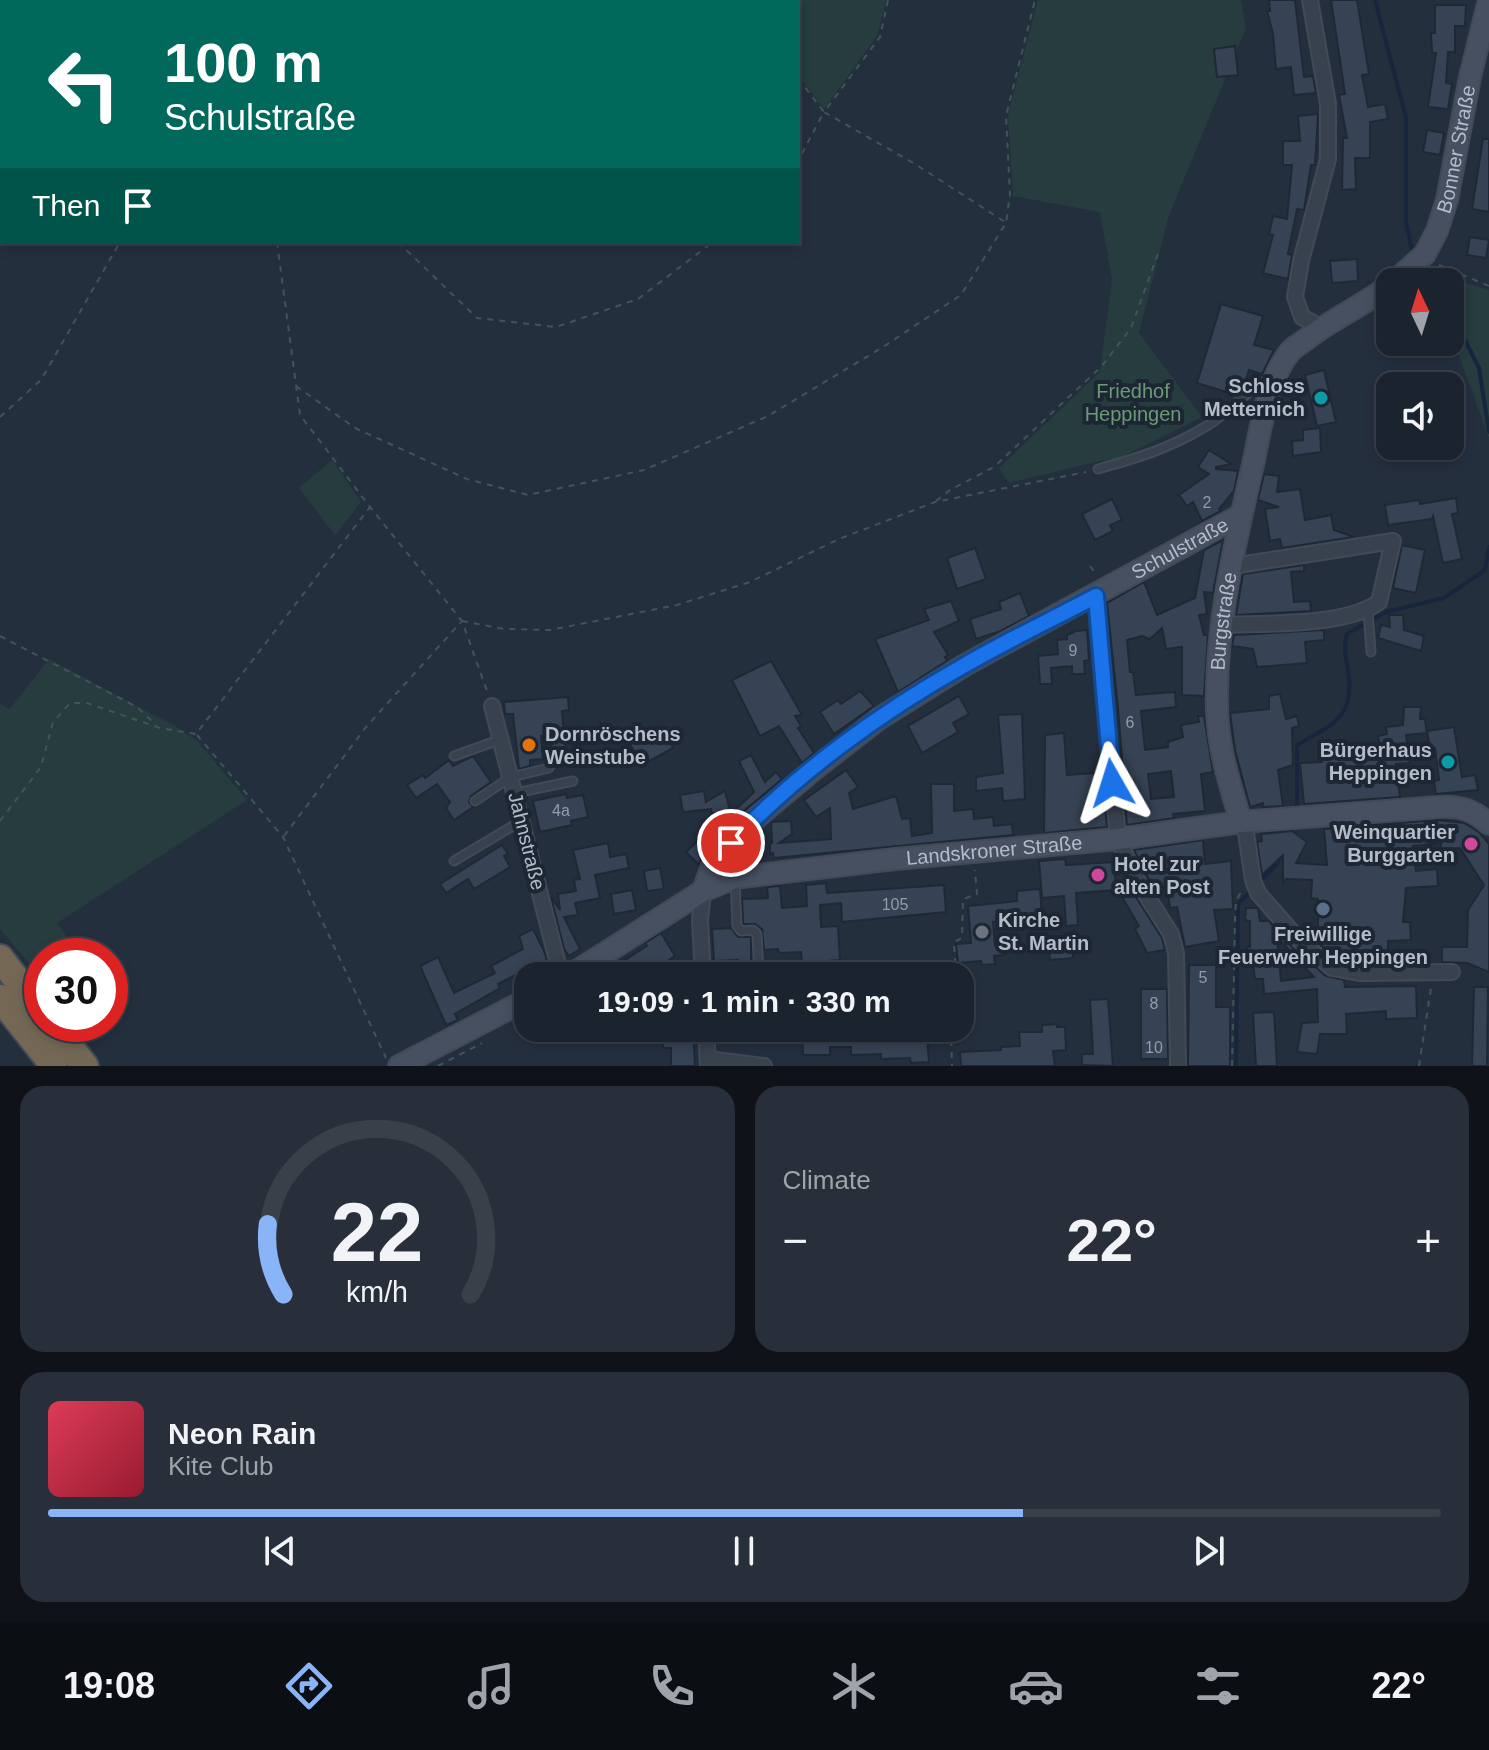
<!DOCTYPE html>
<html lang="en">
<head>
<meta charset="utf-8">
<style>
	:root { --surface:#1b232e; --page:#282f3a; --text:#f1f3f6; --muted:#a0a4aa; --line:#39404a; --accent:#8ab4f8 }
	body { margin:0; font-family:Helvetica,sans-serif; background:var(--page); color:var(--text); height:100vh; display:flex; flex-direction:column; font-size:30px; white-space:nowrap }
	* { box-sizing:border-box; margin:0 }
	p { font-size:26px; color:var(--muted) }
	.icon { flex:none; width:44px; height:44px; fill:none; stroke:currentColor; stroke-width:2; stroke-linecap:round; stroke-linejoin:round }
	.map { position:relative; height:1066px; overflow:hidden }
	.side { display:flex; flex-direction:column; gap:20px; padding:20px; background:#0f1319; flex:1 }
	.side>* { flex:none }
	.top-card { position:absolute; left:0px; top:0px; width:800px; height:244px; box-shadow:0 4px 12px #0003,0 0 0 2px var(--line); background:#00695c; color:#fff; overflow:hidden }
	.needle { width:52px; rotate:356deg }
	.buttons { position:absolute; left:1376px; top:268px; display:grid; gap:16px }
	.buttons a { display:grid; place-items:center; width:88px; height:88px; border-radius:16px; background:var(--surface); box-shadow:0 4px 12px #0003,0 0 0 2px var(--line); font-size:40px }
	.speed { position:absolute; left:24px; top:938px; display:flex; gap:16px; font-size:40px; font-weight:700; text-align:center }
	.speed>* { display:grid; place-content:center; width:104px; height:104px; border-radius:50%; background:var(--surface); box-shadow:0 4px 12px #0003,0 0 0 2px var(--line); line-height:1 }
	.speed .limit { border:12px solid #d22; background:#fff; color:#111 }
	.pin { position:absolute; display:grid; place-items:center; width:68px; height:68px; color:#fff; margin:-34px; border:4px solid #fff; border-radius:50%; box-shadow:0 2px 8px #0007 }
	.me { position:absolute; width:88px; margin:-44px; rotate:354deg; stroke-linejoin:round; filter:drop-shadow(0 0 6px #0008) }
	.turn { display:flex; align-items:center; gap:28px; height:168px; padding:0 32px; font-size:36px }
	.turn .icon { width:104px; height:104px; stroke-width:2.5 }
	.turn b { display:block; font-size:56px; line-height:68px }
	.then { display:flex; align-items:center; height:76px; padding:0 32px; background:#0003; gap:16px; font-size:30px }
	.big { font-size:60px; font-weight:800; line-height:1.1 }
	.side .widget { flex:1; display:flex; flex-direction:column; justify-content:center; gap:12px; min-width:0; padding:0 28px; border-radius:24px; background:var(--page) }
	.side .dial { align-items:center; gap:0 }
	.dial svg { height:208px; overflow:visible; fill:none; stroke:var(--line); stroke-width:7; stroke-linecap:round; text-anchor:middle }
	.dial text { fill:var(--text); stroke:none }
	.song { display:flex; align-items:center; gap:24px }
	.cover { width:96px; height:96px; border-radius:12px; background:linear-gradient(135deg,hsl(350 70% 55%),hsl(350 70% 35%)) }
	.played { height:8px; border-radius:4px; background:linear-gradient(90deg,var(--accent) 70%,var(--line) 70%) }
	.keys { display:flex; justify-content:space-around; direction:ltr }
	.heat { display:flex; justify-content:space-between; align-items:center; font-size:44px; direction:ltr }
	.side .tiles { flex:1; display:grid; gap:20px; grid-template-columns:1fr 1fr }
	.widget:last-child { grid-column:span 2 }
	.trip { position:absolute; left:514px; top:962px; width:460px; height:80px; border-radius:24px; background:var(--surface); box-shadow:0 4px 12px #0003,0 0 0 2px var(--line); font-weight:800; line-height:80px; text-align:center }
	.tabs { display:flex; height:128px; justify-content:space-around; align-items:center; background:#0b0e12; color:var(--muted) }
	.tabs .icon { width:56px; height:56px }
	.tabs .on { color:var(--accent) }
	.tabs b { font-size:36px; color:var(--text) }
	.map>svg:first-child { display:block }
	.green { fill:#263c3f }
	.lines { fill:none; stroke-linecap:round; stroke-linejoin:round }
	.stream { stroke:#17263c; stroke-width:4 }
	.building { fill:#364354; stroke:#1f2835; stroke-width:2; fill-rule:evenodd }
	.lane-casing { stroke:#414a57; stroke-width:11 }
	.street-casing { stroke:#414a57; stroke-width:18 }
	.secondary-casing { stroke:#414a57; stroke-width:24 }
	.highway-casing { stroke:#434c59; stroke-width:30 }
	.path { stroke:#3f5557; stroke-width:2; stroke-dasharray:6 6; stroke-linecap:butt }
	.lane { stroke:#38414e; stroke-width:7 }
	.street { stroke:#38414e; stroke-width:14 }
	.secondary { stroke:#465061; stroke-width:20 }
	.highway { stroke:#746855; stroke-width:26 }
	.route-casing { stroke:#114b97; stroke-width:20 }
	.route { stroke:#1a73e8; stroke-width:14 }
	.culture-dot { fill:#0f9aa8; stroke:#1d2633; stroke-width:3 }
	.food-dot { fill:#e8710a; stroke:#1d2633; stroke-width:3 }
	.hotel-dot { fill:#d1479c; stroke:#1d2633; stroke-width:3 }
	.service-dot { fill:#5c6f8a; stroke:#1d2633; stroke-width:3 }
	.worship-dot { fill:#6b7280; stroke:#1d2633; stroke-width:3 }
	.labels { text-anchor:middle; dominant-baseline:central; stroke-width:8; stroke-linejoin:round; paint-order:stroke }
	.number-label { font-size:16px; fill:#929caa }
	.street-label { font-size:20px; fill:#b4bcc9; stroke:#1d2633 }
	.poi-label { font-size:20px; font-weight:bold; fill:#b4bcc9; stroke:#1d2633; text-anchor:end }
	.park-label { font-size:20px; fill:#6b9a76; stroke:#1d2633 }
</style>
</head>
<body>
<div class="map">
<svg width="1489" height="1066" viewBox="0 0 1489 1066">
	<rect width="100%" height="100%" fill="#242f3e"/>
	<!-- green -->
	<g class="green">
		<polygon points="722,0 886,0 877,36 824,109 798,75 798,2"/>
		<polygon points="1038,0 1241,0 1246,28 1168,218 1139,333 1202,417 1108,464 1104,460 1009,483 999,468 1100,372 1112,279 1100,212 1013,196 1008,115"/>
		<polygon points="1428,272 1489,290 1489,438 1450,331 1450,282 1432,282"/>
		<polygon points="332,460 361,502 335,535 299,488"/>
		<polygon points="49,659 175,726 197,741 247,800 57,923 80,956 42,956 42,979 0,929 0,704 10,709"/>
		<polygon points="122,971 123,1016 102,1039 83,1024 110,1024 110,974"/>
	</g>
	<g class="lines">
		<!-- stream -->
		<g class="stream">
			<polyline points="1375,0 1406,118 1406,221 1411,247 1416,255"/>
			<polyline points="1423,266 1433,282"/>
			<polyline points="1450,310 1479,368 1489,432"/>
			<path d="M1297,810V745C1332,725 1356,717 1348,671C1346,658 1343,647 1347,634L1386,612L1444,598L1485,570L1489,547"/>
			<polyline points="1259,882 1276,865 1281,855"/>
			<polyline points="1236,1066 1238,904 1253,889"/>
		</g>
	</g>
	<!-- building -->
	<g class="building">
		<polygon points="1269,0 1295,0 1304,77 1313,76 1316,93 1294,95 1291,67 1276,69 1273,34 1267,11 1270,11"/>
		<polygon points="1331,0 1357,0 1369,74 1362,75 1368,107 1385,104 1388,119 1370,122 1370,158 1355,158 1356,189 1342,190 1343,138 1347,138 1339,95 1345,94"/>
		<polygon points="1435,5 1466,5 1465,26 1455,26 1455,52 1448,52 1446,83 1452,84 1448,109 1428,107 1436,53 1432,53 1431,33 1435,33"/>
		<polygon points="1235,46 1238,75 1217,77 1214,49"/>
		<polygon points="1318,114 1315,165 1311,165 1304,210 1297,209 1288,254 1292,255 1288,279 1263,273 1273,235 1269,234 1273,216 1287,219 1292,165 1283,165 1283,141 1300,141 1298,116"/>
		<polygon points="1427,130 1444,133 1440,155 1423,152"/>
		<polygon points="1483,139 1489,139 1489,212 1472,209"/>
		<polygon points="1470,237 1489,240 1486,258 1467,255"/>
		<polygon points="1357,259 1358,281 1332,283 1330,261"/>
		<polygon points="1221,304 1263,316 1254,345 1274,350 1262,374 1249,370 1243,389 1236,395 1197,383"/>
		<polygon points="1324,370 1336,422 1317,426 1305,375"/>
		<polygon points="1320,428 1321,452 1293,456 1292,441 1303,440 1303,430"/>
		<polygon points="1209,450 1231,464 1216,467 1216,469 1238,471 1234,491 1219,509 1221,511 1202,521 1193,502 1187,506 1179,495 1209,474 1198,467"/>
		<polygon points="1264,474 1279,476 1277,492 1300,489 1305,520 1331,515 1334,530 1354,537 1282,548 1280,539 1270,541 1265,509 1279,507 1258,500"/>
		<polygon points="1456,498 1458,513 1452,514 1462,559 1443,563 1433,516 1432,519 1388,525 1385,505 1419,500 1420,504"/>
		<polygon points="1112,499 1122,520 1110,525 1113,531 1095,540 1082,514"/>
		<path d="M1223,540L1213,593L1204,592L1207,614L1199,615L1204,635H1208L1204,696L1182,695V647L1166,649L1162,628L1150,639L1142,636L1127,640L1130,672H1133L1136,695L1175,692L1176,707L1141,711L1145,750L1168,747V742L1183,737L1181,725L1199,722L1198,716H1204L1213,772L1201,774L1205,811L1173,814L1174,818L1127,825L1118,708L1107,603L1144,582L1157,615L1195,598L1204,550ZM1171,771L1174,797L1151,799L1148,774Z"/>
		<polygon points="1402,545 1425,550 1416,593 1393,588"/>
		<polygon points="975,548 986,579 957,589 947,558"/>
		<polygon points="1304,565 1304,571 1291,572 1294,602 1310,601 1311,611 1236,615 1243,574"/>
		<polygon points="1020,593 1029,616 1001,631 976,639 970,619 1001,609 999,602"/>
		<polygon points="951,601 959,621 934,632 948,655 945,657 947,661 898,692 875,639 929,620 924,609"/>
		<polygon points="1389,615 1403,615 1404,630 1424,636 1421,651 1378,638 1381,625 1390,627"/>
		<polygon points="1087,630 1089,660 1084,661 1085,674 1072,674 1072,666 1051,668 1052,684 1040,684 1038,656 1058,654 1057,640 1067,639 1067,635 1076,631"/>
		<polygon points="1324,630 1324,640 1305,642 1307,663 1257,667 1253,649 1232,646 1234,635"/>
		<polygon points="771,661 802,715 795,716 801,726 798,728 814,753 802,763 779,726 760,736 732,680"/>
		<polygon points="860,691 874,706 834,734 820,712 838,700 841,704"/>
		<polygon points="1280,694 1286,719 1297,716 1299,726 1292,728 1293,765 1278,770 1283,806 1263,807 1263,803 1250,807 1235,750 1230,713 1269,709 1269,696"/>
		<polygon points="959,696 969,714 953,723 958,732 922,753 908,726"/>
		<polygon points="568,697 569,710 562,711 564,734 541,736 543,759 530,760 530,766 519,769 513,714 505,714 504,702"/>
		<polygon points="1404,707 1421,707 1420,719 1425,719 1427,733 1406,735 1410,763 1396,764 1400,797 1304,804 1300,763 1322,762 1323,747 1358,748 1357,760 1382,760 1378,736 1387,734 1386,727 1403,725"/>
		<polygon points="1022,714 1025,799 1003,801 1002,788 976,791 976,777 1003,773 998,715"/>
		<polygon points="661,726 673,748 642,765 630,744"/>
		<polygon points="1454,727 1462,777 1475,775 1478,790 1436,794 1434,781 1439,780 1435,748 1430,748 1427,731"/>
		<polygon points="1064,733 1067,775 1096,773 1099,805 1105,804 1107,827 1044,833 1045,735"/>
		<polygon points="751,755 765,782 776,772 782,779 739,815 703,854 699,865 686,852 715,825 711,809 683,812 680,795 704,791 706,802 725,791 731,814 754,792 739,761"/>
		<polygon points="473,756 491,782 471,796 469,802 473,807 454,820 446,808 450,802 437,784 416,798 407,785 423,775 425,778 449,760 453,766"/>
		<polygon points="846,770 858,787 849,793 853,809 896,796 902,819 910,818 912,836 932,833 931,784 954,784 954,811 973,809 974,819 993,817 994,826 1012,824 1013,835 774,858 773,853 770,854 770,843 772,843 771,822 791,821 792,834 779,843 831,839 830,808 816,817 804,800"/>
		<polygon points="566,794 567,798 583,795 588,817 571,821 572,825 540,832 533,801"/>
		<polygon points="1438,820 1464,823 1479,832 1489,844 1489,972 1467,963 1442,962 1442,947 1467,947 1468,910 1484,885 1460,848 1441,849 1441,843 1413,846 1416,871 1437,869 1438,886 1406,888 1403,922 1410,922 1411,940 1388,941 1388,952 1365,950 1364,957 1332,955 1315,940 1318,937 1318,899 1311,898 1312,880 1286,879 1283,884 1283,855 1262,875 1257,842 1262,841 1261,834 1292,831 1307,842 1296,863 1327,865 1324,829"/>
		<polygon points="1203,840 1205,864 1231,861 1233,909 1214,910 1219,941 1185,947 1177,907 1170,908 1167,886 1154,889 1134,850"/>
		<polygon points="608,843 610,857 626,854 629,868 595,875 600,898 575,903 578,915 564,917 580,949 569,956 564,949 551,897 560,910 558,894 576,891 574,880 580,879 573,850"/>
		<polygon points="502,845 508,854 504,856 510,867 474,889 468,879 446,893 440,884"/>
		<polygon points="1065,859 1066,865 1114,862 1116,890 1076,893 1078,925 1066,926 1064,896 1042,898 1039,861"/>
		<polygon points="660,868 664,889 647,891 644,871"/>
		<polygon points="826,883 827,893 944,885 946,912 842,922 841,903 820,905 821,927 838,926 840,960 802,963 801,952 779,953 778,949 764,950 762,929 755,924 743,924 742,899 768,898 767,887 780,886 782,908 807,906 806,885"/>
		<polygon points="1040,889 1042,917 993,922 995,945 1003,944 1004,955 994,956 995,964 982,965 981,961 958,963 956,944 971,943 968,906 1017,901 1017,891"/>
		<polygon points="632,890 636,910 614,914 611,894"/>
		<polygon points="1132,891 1162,938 1165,950 1147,953 1135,929 1139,926 1122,897"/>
		<path d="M1246,908H1258L1260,921H1269L1293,948L1326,976L1344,980L1345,987L1416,986L1417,1018L1386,1019V1011L1346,1014L1347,1034H1320L1317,1054L1297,1052L1302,1023L1318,1022L1317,989L1264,994L1263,979H1255L1253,964L1245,965L1244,953H1247V947H1250V921L1245,920ZM1277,937L1314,977L1281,981Z"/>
		<polygon points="731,928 738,937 751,937 751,976 739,976 738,960 714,961 712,929"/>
		<polygon points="533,929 544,951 547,960 544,961 548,968 534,976 528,976 524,981 519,973 498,984 500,988 455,1014 458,1020 446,1025 420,966 438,957 454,993 495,973 491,966 523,949 519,936"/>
		<polygon points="661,933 675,956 645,976 600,976 647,946 645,943"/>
		<polygon points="1072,937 1073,958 1050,960 1048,939"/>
		<polygon points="1189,965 1216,965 1216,1007 1230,1007 1230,1066 1188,1066"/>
		<polygon points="1474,987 1488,987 1487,1066 1472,1066"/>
		<polygon points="1141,989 1167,989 1168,1059 1141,1059"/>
		<polygon points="1108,999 1113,1066 1082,1065 1082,1054 1093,1054 1090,1000"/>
		<polygon points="1274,1012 1277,1066 1256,1066 1253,1013"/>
		<polygon points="1057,1024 1057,1027 1065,1027 1066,1050 1053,1051 1055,1066 961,1066 960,1052 1001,1050 1001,1047 1020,1046 1019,1032 1042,1032 1042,1025"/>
		<polygon points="663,1028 693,1028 695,1066 671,1066 671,1048 663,1048"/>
		<polygon points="818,1028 869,1028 869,1039 927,1036 929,1062 911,1063 910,1058 881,1059 881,1054 851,1055 851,1047 830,1047 830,1055 803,1055 802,1031 818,1031"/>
	</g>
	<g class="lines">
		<!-- lane casing -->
		<g class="lane-casing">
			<g id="lane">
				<path d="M1098,469C1141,457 1171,448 1210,424C1231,410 1248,389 1271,378"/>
				<polyline points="1368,610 1371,652"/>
				<polyline points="454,756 499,740"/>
				<polyline points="516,793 573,781"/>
				<polyline points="475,801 511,777 549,768 559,744"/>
				<polyline points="454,861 521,821"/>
				<polyline points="735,880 737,926 741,931 753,930 757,934 759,976"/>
			</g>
		</g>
		<!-- street casing -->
		<g class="street-casing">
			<g id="street">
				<polyline points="1310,0 1328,104 1328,159 1301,261 1295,297 1302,317 1322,328"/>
				<polyline points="1096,596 1118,839 1138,882 1171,934 1176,953 1178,1066"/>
				<path d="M1220,625C1264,623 1345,627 1379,602L1393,541L1232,566"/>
				<polyline points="492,706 561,976"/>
				<polyline points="1241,822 1246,833 1253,880 1258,893 1300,941 1332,968 1360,973 1452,972"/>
				<polyline points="703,976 700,920 703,891"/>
				<polyline points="706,1028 708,1066"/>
				<polyline points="708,1059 764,1066"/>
			</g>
		</g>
		<!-- secondary casing -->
		<g class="secondary-casing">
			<g id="secondary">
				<path id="s1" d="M1394,282L1425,254L1437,231L1447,200L1470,77L1489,0"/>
				<path id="s2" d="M1241,822C1230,785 1218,749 1217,709C1215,628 1234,547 1252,469C1260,434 1266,382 1289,353C1293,347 1302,343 1308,338C1334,318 1364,305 1390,285"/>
				<path id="s3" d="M703,891L713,863L749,824L812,771L880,718L965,665L1241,515"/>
				<path id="s4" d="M569,976L703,891L734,878L895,859L1118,839L1241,822L1439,807C1461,806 1473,810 1489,824"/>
				<polyline points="399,1066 528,999"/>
			</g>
		</g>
		<!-- highway casing -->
		<g class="highway-casing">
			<g id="highway">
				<polyline points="0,958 42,1012"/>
				<polyline points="0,998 54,1066"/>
				<polyline points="52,1024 85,1066"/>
			</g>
		</g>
		<!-- path -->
		<g class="path">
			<polyline points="152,0 153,2"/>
			<polyline points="378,0 380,2"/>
			<polyline points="720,0 724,2"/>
			<polyline points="888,0 880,37 824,112 915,164 1005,222"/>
			<polyline points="772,2 776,0"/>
			<polyline points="798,78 824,112 798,161"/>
			<polyline points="277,242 300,415 370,507 462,621 487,691"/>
			<polyline points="398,242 477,318 556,327 638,299 713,242"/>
			<polyline points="1439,265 1489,286"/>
			<polyline points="296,386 355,428 467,479 528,495 644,470 768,416 883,347 961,295 1006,223 1010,194 1006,116 1035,0"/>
			<polyline points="0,417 41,380 120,242"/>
			<polyline points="936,501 950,490 994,467 1102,366 1131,328 1160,248"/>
			<polyline points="1090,566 1097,575"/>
			<polyline points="462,621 504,629 550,630 677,605 750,582 839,539 935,502 1086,472"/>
			<polyline points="0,636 137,707 156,725"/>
			<polyline points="197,735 283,837 386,1058"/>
			<polyline points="0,821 41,767 53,722 70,703 87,703 160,728 196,734 370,507"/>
			<polyline points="284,836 366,727 461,622"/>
			<polyline points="956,976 954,942 962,938 963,899 977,894 975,870"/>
			<polyline points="951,1028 952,1066"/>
			<polyline points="438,1066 482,1043"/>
			<polyline points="1232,1066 1235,922 1236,901 1242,890"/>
			<polyline points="1419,1066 1431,988"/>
		</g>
		<!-- lane -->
		<use href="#lane" class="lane"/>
		<!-- street -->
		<use href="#street" class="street"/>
		<!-- secondary -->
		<use href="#secondary" class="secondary"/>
		<!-- highway -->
		<use href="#highway" class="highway"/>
	</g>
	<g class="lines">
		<!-- route casing -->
		<g class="route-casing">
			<path id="route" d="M731,843C797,773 881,712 965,665C1008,640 1053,619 1096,596L1112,783"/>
		</g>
		<!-- route -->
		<use href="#route" class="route"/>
	</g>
	<!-- markers -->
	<g class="culture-dot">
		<circle cx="1321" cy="398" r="8"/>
		<circle cx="1448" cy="762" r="8"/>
	</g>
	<circle class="food-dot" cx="529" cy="745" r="8"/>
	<g class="hotel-dot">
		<circle cx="1471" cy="844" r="8"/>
		<circle cx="1098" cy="875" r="8"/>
	</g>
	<circle class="service-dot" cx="1323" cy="909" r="8"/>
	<circle class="worship-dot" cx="982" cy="932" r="8"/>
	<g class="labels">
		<!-- number labels -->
		<g class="number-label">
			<text x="1207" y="502">2</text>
			<text x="1073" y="650">9</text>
			<text x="1130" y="722">6</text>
			<text x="561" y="810">4a</text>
			<text x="895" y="904">105</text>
			<text x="1203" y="977">5</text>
			<text x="1154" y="1003">8</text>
			<text x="1154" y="1047">10</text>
		</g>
		<!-- street labels -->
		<g class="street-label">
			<text stroke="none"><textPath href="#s1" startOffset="152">Bonner Straße</textPath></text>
			<text stroke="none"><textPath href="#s3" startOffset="596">Schulstraße</textPath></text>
			<text stroke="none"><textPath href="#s2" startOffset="204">Burgstraße</textPath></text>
			<text transform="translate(527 841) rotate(76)">Jahnstraße</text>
			<text stroke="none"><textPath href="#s4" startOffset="454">Landskroner Straße</textPath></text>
		</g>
		<!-- poi labels -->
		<g class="poi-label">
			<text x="1305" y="386">Schloss<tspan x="1305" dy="23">Metternich</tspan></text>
			<text x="545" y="734" text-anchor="start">Dornröschens<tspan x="545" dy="23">Weinstube</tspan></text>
			<text x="1432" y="750">Bürgerhaus<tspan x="1432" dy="23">Heppingen</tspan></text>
			<text x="1455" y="832">Weinquartier<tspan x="1455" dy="23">Burggarten</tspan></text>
			<text x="1114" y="864" text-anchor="start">Hotel zur<tspan x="1114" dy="23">alten Post</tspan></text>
			<text x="998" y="920" text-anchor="start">Kirche<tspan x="998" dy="23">St. Martin</tspan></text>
			<text x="1323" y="934" text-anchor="middle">Freiwillige<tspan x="1323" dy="23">Feuerwehr Heppingen</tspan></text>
		</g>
		<!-- park labels -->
		<g class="park-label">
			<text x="1133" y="391">Friedhof<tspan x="1133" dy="23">Heppingen</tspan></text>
		</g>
	</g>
</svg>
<div class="buttons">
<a><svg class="needle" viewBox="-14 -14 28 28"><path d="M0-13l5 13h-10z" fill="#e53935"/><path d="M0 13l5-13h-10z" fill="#a0a4aa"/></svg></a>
<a><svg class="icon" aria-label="sound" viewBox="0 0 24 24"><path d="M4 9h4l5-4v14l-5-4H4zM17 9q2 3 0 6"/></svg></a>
</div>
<div class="speed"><div class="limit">30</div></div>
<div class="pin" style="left:731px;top:843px;background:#d93025"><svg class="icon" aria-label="arrive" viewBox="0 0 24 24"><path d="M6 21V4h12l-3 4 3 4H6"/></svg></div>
<svg class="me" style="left:1112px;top:783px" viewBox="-20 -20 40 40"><path d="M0-17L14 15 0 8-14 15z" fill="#1a73e8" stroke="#fff" stroke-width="4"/></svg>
<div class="trip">19:09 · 1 min · 330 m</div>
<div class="top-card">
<div class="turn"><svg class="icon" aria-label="left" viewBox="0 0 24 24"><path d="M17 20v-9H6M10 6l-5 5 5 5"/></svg><div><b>100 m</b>Schulstraße</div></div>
<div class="then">Then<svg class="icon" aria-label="arrive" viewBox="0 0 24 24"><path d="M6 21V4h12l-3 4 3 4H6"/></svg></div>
</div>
</div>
<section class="side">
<div class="tiles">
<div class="widget dial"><svg viewBox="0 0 100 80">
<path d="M14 69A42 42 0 1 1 86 69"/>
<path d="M14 69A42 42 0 0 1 8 42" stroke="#8ab4f8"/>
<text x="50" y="56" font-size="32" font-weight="700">22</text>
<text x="50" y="72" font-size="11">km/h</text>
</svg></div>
<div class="widget"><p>Climate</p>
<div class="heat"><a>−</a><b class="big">22°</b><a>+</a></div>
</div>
<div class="widget">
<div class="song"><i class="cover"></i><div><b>Neon Rain</b><p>Kite Club</p></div></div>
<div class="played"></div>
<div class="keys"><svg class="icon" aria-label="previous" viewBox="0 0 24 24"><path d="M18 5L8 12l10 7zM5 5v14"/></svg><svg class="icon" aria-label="pause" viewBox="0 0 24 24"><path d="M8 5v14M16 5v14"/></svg><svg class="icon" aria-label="next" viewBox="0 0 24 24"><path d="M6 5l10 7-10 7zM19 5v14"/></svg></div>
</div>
</div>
</section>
<nav class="tabs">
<b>19:08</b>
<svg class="icon on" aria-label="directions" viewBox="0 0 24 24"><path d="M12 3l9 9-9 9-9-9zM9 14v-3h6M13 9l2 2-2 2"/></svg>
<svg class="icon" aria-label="music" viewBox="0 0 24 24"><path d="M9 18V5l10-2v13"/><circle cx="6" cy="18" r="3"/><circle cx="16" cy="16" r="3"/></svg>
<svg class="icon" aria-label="phone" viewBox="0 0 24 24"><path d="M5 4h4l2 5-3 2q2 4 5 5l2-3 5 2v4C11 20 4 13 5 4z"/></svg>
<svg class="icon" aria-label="climate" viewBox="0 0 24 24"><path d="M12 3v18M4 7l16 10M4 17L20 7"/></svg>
<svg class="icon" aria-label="car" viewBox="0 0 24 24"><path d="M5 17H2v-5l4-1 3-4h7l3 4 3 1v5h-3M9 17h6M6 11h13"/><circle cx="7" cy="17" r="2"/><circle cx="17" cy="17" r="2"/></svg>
<svg class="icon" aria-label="filters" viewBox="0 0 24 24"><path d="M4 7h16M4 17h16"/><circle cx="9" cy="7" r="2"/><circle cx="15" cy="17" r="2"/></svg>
<b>22°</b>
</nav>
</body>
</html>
